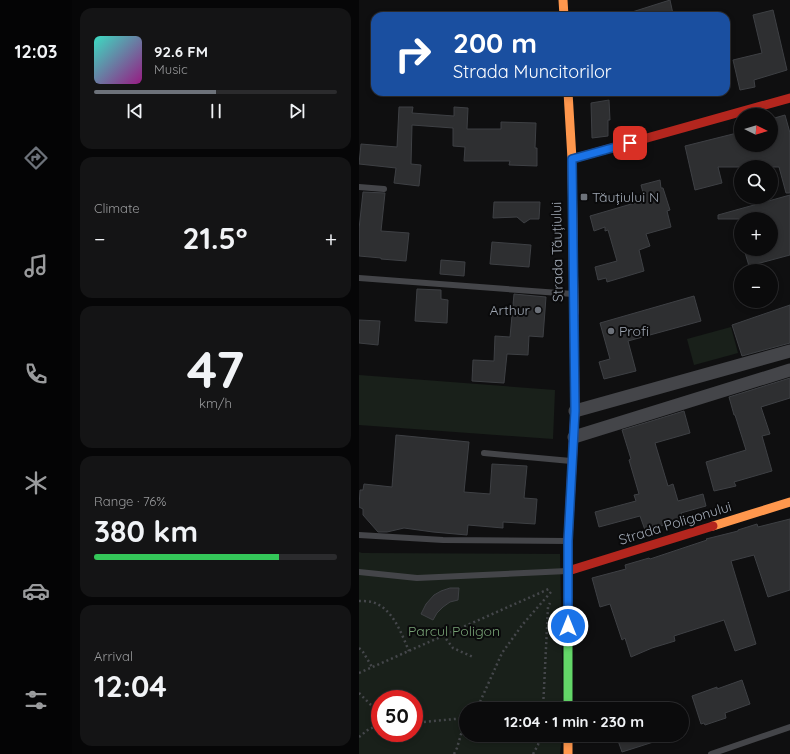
<!DOCTYPE html>
<html lang="en">
<head>
<meta charset="utf-8">
<style>
	:root { --surface:#0b0b0c; --page:#141415; --text:#f1f3f6; --muted:#9a9b9d; --line:#2b2b2d; --accent:#6d727a }
	body { margin:0; font-family:Quicksand,sans-serif; background:var(--page); color:var(--text); height:100vh; display:flex; flex-direction:column; font-size:15px; white-space:nowrap }
	* { box-sizing:border-box; margin:0 }
	p { font-size:13px; color:var(--muted) }
	.icon { flex:none; width:22px; height:22px; fill:none; stroke:currentColor; stroke-width:2; stroke-linecap:round; stroke-linejoin:round }
	.map { position:relative; flex:1; overflow:hidden }
	.drawer { display:flex; flex-direction:column; gap:8px; padding:8px; background:#060607; width:287px }
	.drawer>* { flex:none }
	.hud { position:absolute; left:12px; top:12px; width:359px; height:84px; border-radius:12px; box-shadow:0 2px 6px #0003,0 0 0 1px var(--line); background:#1a4fa0; color:#fff; overflow:hidden }
	.needle { width:26px; rotate:95deg }
	.tools { position:absolute; left:375px; top:108px; display:grid; gap:8px }
	.tools a { display:grid; place-items:center; width:44px; height:44px; border-radius:50%; background:var(--surface); box-shadow:0 2px 6px #0003,0 0 0 1px var(--line); font-size:20px }
	.speed { position:absolute; left:12px; top:690px; display:flex; gap:8px; font-size:20px; font-weight:700; text-align:center }
	.speed>* { display:grid; place-content:center; width:52px; height:52px; border-radius:50%; background:var(--surface); box-shadow:0 2px 6px #0003,0 0 0 1px var(--line); line-height:1 }
	.speed .limit { border:6px solid #d22; background:#fff; color:#111 }
	.pin { position:absolute; display:grid; place-items:center; width:34px; height:34px; color:#fff; margin:-17px; border-radius:8px; box-shadow:0 2px 6px #0006 }
	.me { position:absolute; width:44px; margin:-22px; rotate:0deg; stroke-linejoin:round; filter:drop-shadow(0 0 3px #0008) }
	.turn { display:flex; align-items:center; gap:14px; height:84px; padding:0 16px; font-size:18px }
	.turn .icon { width:52px; height:52px; stroke-width:2.5 }
	.turn b { display:block; font-size:28px; line-height:34px }
	.big { font-size:30px; font-weight:700; line-height:1.1 }
	.drawer .card { flex:1; display:flex; flex-direction:column; justify-content:center; gap:6px; min-width:0; padding:0 14px; border-radius:12px; background:var(--page) }
	.drawer .dial { align-items:center; gap:0 }
	.dial b { font-size:52px; line-height:1 }
	.song { display:flex; align-items:center; gap:12px }
	.cover { width:48px; height:48px; border-radius:6px; background:linear-gradient(135deg,hsl(170 70% 55%),hsl(310 70% 35%)) }
	.played { height:4px; border-radius:2px; background:linear-gradient(90deg,var(--accent) 50%,var(--line) 50%) }
	.keys { display:flex; justify-content:space-around; direction:ltr }
	.heat { display:flex; justify-content:space-between; align-items:center; font-size:22px; direction:ltr }
	.charge { height:6px; border-radius:3px; background:linear-gradient(90deg,#34c759 76%,var(--line) 0) }
	.trip { position:absolute; left:100px; top:702px; width:230px; height:40px; border-radius:20px; background:var(--surface); box-shadow:0 2px 6px #0003,0 0 0 1px var(--line); font-weight:700; line-height:40px; text-align:center }
	main { display:flex; flex:1; min-height:0 }
	.dock { display:flex; flex-direction:column; width:72px; justify-content:space-around; align-items:center; background:#040405; color:var(--muted) }
	.dock .icon { width:28px; height:28px }
	.dock .current { color:var(--accent) }
	.dock b { font-size:18px; color:var(--text) }
	.map>svg:first-child { display:block }
	.green { fill:#19201a; fill-rule:evenodd }
	.building { fill:#2e2f31; stroke:#3e4044 }
	.lines { fill:none; stroke-linecap:round; stroke-linejoin:round }
	.path { stroke:#45474b; stroke-width:2.5; stroke-dasharray:2 3; stroke-linecap:butt }
	.lane { stroke:#444549; stroke-width:6 }
	.street { stroke:#444549; stroke-width:13 }
	.fast { stroke:#63d668; stroke-width:9 }
	.slow { stroke:#ff974d; stroke-width:9 }
	.jam { stroke:#b3261e; stroke-width:9 }
	.route-casing { stroke:#114b97; stroke-width:10 }
	.route { stroke:#1a73e8; stroke-width:7 }
	.poi-dot { fill:#6d727a; stroke:#0a0a0b; stroke-width:1.5 }
	.labels { text-anchor:middle; dominant-baseline:central; stroke-width:4; stroke-linejoin:round; paint-order:stroke }
	.poi-label { font-size:14px; fill:#9fa7b3; stroke:#0a0a0b; text-anchor:start }
	.street-label { font-size:14px; fill:#9fa7b3; stroke:#0a0a0b }
	.park-label { font-size:14px; fill:#76a074; stroke:#0a0a0b }
</style>
</head>
<body>
<main>
<nav class="dock">
<b>12:03</b>
<svg class="icon current" aria-label="directions" viewBox="0 0 24 24"><path d="M12 3l9 9-9 9-9-9zM9 14v-3h6M13 9l2 2-2 2"/></svg>
<svg class="icon" aria-label="music" viewBox="0 0 24 24"><path d="M9 18V5l10-2v13"/><circle cx="6" cy="18" r="3"/><circle cx="16" cy="16" r="3"/></svg>
<svg class="icon" aria-label="phone" viewBox="0 0 24 24"><path d="M5 4h4l2 5-3 2q2 4 5 5l2-3 5 2v4C11 20 4 13 5 4z"/></svg>
<svg class="icon" aria-label="climate" viewBox="0 0 24 24"><path d="M12 3v18M4 7l16 10M4 17L20 7"/></svg>
<svg class="icon" aria-label="car" viewBox="0 0 24 24"><path d="M5 17H2v-5l4-1 3-4h7l3 4 3 1v5h-3M9 17h6M6 11h13"/><circle cx="7" cy="17" r="2"/><circle cx="17" cy="17" r="2"/></svg>
<svg class="icon" aria-label="filters" viewBox="0 0 24 24"><path d="M4 7h16M4 17h16"/><circle cx="9" cy="7" r="2"/><circle cx="15" cy="17" r="2"/></svg>
</nav>
<section class="drawer">
<div class="card">
<div class="song"><i class="cover"></i><div><b>92.6 FM</b><p>Music</p></div></div>
<div class="played"></div>
<div class="keys"><svg class="icon" aria-label="previous" viewBox="0 0 24 24"><path d="M18 5L8 12l10 7zM5 5v14"/></svg><svg class="icon" aria-label="pause" viewBox="0 0 24 24"><path d="M8 5v14M16 5v14"/></svg><svg class="icon" aria-label="next" viewBox="0 0 24 24"><path d="M6 5l10 7-10 7zM19 5v14"/></svg></div>
</div>
<div class="card"><p>Climate</p>
<div class="heat"><a>−</a><b class="big">21.5°</b><a>+</a></div>
</div>
<div class="card dial"><b>47</b><p>km/h</p></div>
<div class="card"><p>Range · 76%</p><b class="big">380 km</b><div class="charge"></div></div>
<div class="card"><p>Arrival</p><b class="big">12:04</b></div>
</section>
<div class="map">
<svg width="431" height="754" viewBox="0 0 431 754">
	<rect width="100%" height="100%" fill="#0f0f10"/>
	<!-- green -->
	<g class="green">
		<polygon points="372,327 379,353 335,365 328,339"/>
		<polygon points="0,375 196,390 194,439 0,425"/>
		<path d="M0,552L3,553L201,554L204,709H107V735H203L201,754H0ZM21,699H55V733H21Z"/>
	</g>
	<!-- building -->
	<g class="building">
		<polygon points="311,0 314,14 306,16 271,16 270,13"/>
		<polygon points="414,10 428,70 395,80 396,87 381,90 374,60 403,53 394,15"/>
		<polygon points="250,100 251,120 249,120 249,136 233,138 232,103"/>
		<polygon points="40,107 54,107 53,113 95,116 95,107 109,108 108,129 142,129 142,122 177,123 176,148 178,148 178,166 150,165 151,161 105,161 106,147 94,146 94,128 53,125 52,164 62,165 60,186 35,183 37,168 0,164 2,144 38,147"/>
		<polygon points="426,115 431,133 431,193 427,193 420,167 359,167 363,183 336,190 326,146 382,132 382,145 412,145 412,119"/>
		<polygon points="301,180 302,188 304,188 311,210 308,211 312,227 287,234 291,246 280,250 285,271 248,282 247,278 239,280 236,267 258,261 249,230 246,231 246,227 235,231 231,216 286,200 282,185"/>
		<polygon points="4,192 26,193 22,231 50,233 47,261 22,259 22,258 0,256 0,229"/>
		<polygon points="431,195 431,255 390,266 385,249 412,249 412,219 359,219 359,215"/>
		<polygon points="135,202 181,202 180,219 171,219 165,223 158,217 134,218"/>
		<polygon points="133,242 172,245 170,267 131,264"/>
		<polygon points="82,260 106,262 105,276 81,274"/>
		<polygon points="58,289 82,290 82,299 89,300 88,323 56,321"/>
		<polygon points="155,294 187,297 184,337 170,336 169,355 148,354 145,383 113,381 114,360 135,361 136,336 151,337"/>
		<polygon points="335,296 342,321 269,341 277,371 245,379 240,362 251,359 241,323"/>
		<polygon points="431,305 431,343 383,356 373,325"/>
		<polygon points="0,320 21,321 19,345 0,343"/>
		<polygon points="431,378 431,398 402,407 411,434 403,436 413,471 375,482 377,486 355,491 347,462 387,450 376,415 375,415 370,397"/>
		<polygon points="325,411 331,433 296,443 309,486 314,484 319,501 344,494 347,506 322,513 324,520 286,530 281,516 240,527 236,512 277,501 275,495 280,494 270,460 272,459 263,430"/>
		<polygon points="37,435 110,442 105,492 131,494 133,464 168,466 165,498 178,499 176,524 144,522 144,528 109,525 108,535 74,532 45,528 28,532 19,532 4,515 4,509 0,507 1,490 4,490 5,484 33,487"/>
		<polygon points="431,519 431,590 409,597 395,555 372,561 397,644 376,651 365,620 315,636 316,641 293,648 272,657 266,638 263,640 251,604 241,607 233,578 267,569 266,565 290,558 291,559 348,540 347,539 379,531 379,530 398,524 399,527"/>
		<polygon points="91,588 100,588 99,600 91,602 84,607 78,613 74,620 62,614 67,604 75,595 82,591"/>
		<polygon points="383,680 391,704 366,713 367,718 346,725 345,723 342,724 333,696 358,687 358,689"/>
		<polygon points="257,735 307,735 307,738 263,752"/>
	</g>
	<g class="lines">
		<!-- path -->
		<g class="path">
			<path d="M0,601C4,601 9,601 13,602C34,608 42,633 50,651"/>
			<polyline points="84,635 94,648 114,657"/>
			<polyline points="0,648 4,652 13,667"/>
			<polyline points="0,673 192,588"/>
			<polyline points="0,693 12,705 21,712"/>
			<polyline points="114,709 121,702 143,653 164,624 192,592"/>
			<polyline points="184,709 189,607 191,603"/>
			<polyline points="55,723 106,718"/>
			<polyline points="0,737 10,729 21,725"/>
			<polyline points="95,754 98,748 107,717"/>
			<polyline points="174,754 179,745 181,735"/>
		</g>
		<!-- lane -->
		<g class="lane">
			<polyline points="0,187 25,189"/>
			<polyline points="0,278 214,294"/>
			<polyline points="125,453 212,461"/>
			<polyline points="0,535 84,540 208,541"/>
			<polyline points="0,572 58,578 208,571"/>
			<polyline points="352,754 431,727"/>
		</g>
		<!-- street -->
		<g class="street">
			<polyline points="216,411 431,351"/>
			<polyline points="215,437 431,370"/>
		</g>
		<!-- fast -->
		<polyline class="fast" points="209,638 209,709"/>
		<!-- slow -->
		<g class="slow">
			<polyline points="204,0 205,16"/>
			<polyline points="209,92 213,159 215,313"/>
			<polyline points="354,526 431,502"/>
			<polyline points="209,735 209,754"/>
		</g>
		<!-- jam -->
		<g class="jam">
			<polyline points="213,159 431,98"/>
			<polyline points="209,571 354,526"/>
			<polyline points="209,638 209,541 216,411 215,313"/>
		</g>
	</g>
	<g class="lines">
		<!-- route casing -->
		<g class="route-casing">
			<polyline id="route" points="209,626 209,541 216,411 213,159 271,143"/>
		</g>
		<!-- route -->
		<use href="#route" class="route"/>
	</g>
	<!-- markers -->
	<g class="poi-dot">
		<rect x="221" y="193" width="8" height="8" rx="2"/>
		<circle cx="179" cy="310" r="4"/>
		<circle cx="252" cy="331" r="4"/>
	</g>
	<g class="labels">
		<!-- poi labels -->
		<g class="poi-label">
			<text x="233" y="197">Tăuțiului N</text>
			<text x="171" y="310" text-anchor="end">Arthur</text>
			<text x="260" y="331">Profi</text>
		</g>
		<!-- street labels -->
		<g class="street-label">
			<text transform="translate(198 252) rotate(-91)">Strada Tăuțiului</text>
			<text transform="translate(316 523) rotate(-17)">Strada Poligonului</text>
		</g>
		<!-- park labels -->
		<g class="park-label">
			<text x="95" y="631">Parcul Poligon</text>
		</g>
	</g>
</svg>
<div class="tools">
<a><svg class="needle" viewBox="-14 -14 28 28"><path d="M0-13l5 13h-10z" fill="#e53935"/><path d="M0 13l5-13h-10z" fill="#9a9b9d"/></svg></a>
<a><svg class="icon" aria-label="search" viewBox="0 0 24 24"><circle cx="10" cy="10" r="6"/><path d="M15 15l6 6"/></svg></a>
<a>+</a>
<a>−</a>
</div>
<div class="speed"><div class="limit">50</div></div>
<div class="pin" style="left:271px;top:143px;background:#d93025"><svg class="icon" aria-label="arrive" viewBox="0 0 24 24"><path d="M6 21V4h12l-3 4 3 4H6"/></svg></div>
<svg class="me" style="left:209px;top:626px" viewBox="-20 -20 40 40"><circle r="17" fill="#1a73e8" stroke="#fff" stroke-width="3"/><path d="M0-11L8 9 0 5-8 9z" fill="#fff"/></svg>
<div class="trip">12:04 · 1 min · 230 m</div>
<div class="hud">
<div class="turn"><svg class="icon" aria-label="right" viewBox="0 0 24 24"><path d="M7 20v-9h11M14 6l5 5-5 5"/></svg><div><b>200 m</b>Strada Muncitorilor</div></div>
</div>
</div>
</main>
</body>
</html>
